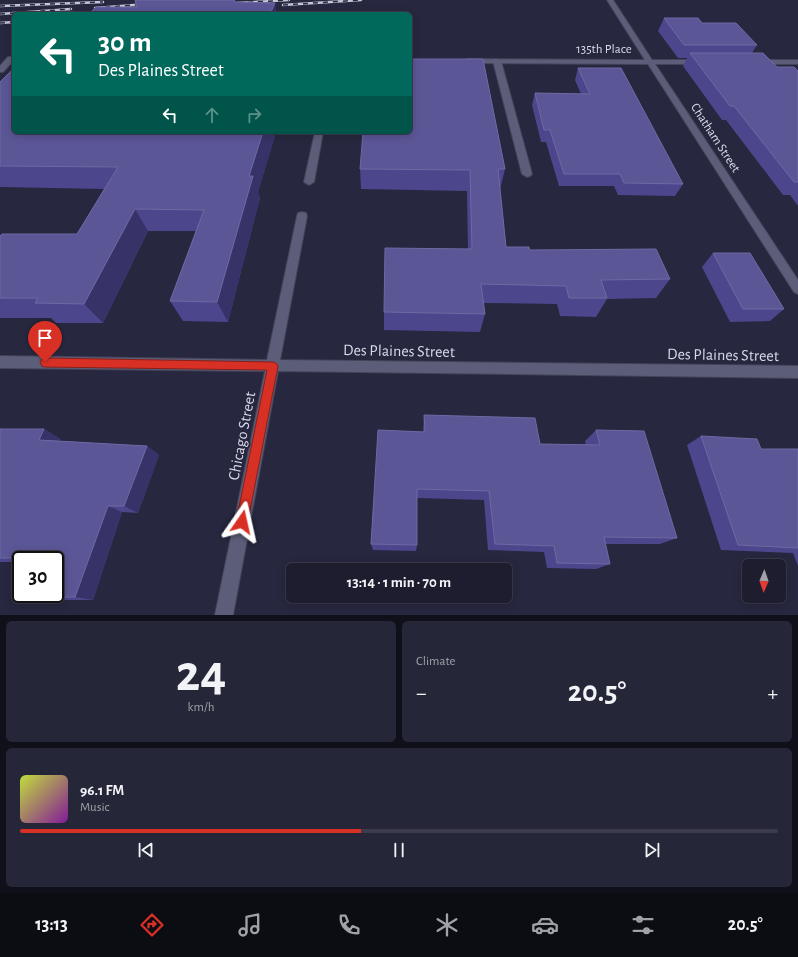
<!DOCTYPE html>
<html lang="en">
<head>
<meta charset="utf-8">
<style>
	:root { --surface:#1d1d2f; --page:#252637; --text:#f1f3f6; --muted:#a0a2aa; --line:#3b3b4b; --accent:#d93025 }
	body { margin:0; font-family:"Alegreya Sans",sans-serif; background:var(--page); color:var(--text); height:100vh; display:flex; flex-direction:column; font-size:15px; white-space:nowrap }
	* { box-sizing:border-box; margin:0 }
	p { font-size:13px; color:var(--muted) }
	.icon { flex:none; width:22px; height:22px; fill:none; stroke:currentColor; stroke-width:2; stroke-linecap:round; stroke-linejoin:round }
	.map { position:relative; height:615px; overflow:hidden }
	.details { display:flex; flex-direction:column; gap:6px; padding:6px; background:#10101a; flex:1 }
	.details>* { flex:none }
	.top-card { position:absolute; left:12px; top:12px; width:400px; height:122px; border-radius:6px; box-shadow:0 2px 10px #0003,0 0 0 1px var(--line); background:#00695c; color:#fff; overflow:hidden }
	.needle { width:26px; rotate:182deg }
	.tools { position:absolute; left:742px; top:559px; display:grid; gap:8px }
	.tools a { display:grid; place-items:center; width:44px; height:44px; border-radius:6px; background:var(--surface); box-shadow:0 2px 10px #0003,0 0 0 1px var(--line); font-size:20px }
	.speed { position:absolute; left:12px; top:551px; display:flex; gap:8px; font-size:20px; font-weight:700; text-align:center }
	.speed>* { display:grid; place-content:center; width:52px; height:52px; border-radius:50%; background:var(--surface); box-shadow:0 2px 10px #0003,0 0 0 1px var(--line); line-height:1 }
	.speed .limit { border:2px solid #111; border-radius:6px; background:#fff; color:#111 }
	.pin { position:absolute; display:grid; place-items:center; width:34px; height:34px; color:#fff; margin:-41px -17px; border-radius:50% 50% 50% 0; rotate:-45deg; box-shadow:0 0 4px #0007 }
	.pin .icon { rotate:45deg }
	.me { position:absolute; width:44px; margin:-22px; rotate:11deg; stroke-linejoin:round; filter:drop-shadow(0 0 3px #0008) }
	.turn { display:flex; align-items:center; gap:14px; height:84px; padding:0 20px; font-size:18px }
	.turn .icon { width:52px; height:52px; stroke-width:2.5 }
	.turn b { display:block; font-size:28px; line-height:34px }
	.lanes { display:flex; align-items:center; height:38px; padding:0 20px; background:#0003; justify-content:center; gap:20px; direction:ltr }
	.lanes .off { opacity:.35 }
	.big { font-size:30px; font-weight:600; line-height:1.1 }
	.details .widget { flex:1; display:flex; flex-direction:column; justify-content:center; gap:6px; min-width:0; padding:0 14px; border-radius:6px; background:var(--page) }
	.details .dial { align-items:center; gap:0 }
	.dial b { font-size:52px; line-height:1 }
	.song { display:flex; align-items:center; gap:12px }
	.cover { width:48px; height:48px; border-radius:6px; background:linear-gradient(135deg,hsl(70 70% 55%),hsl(290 70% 35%)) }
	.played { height:4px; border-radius:2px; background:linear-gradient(90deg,var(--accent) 45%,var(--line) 45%) }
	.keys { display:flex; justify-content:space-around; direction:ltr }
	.heat { display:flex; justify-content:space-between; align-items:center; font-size:22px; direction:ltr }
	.details .tiles { flex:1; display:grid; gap:6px; grid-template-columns:1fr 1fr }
	.widget:last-child { grid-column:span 2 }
	.trip { position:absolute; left:286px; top:563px; width:226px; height:40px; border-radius:6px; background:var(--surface); box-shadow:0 2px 10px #0003,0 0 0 1px var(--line); font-weight:600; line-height:40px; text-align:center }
	.tabs { display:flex; height:64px; justify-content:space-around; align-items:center; background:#0c0c13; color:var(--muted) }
	.tabs .icon { width:28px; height:28px }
	.tabs .on { color:var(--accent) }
	.tabs b { font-size:18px; color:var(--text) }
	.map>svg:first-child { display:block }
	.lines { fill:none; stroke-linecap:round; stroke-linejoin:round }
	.lane-casing { stroke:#444459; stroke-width:2 }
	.street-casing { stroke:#444459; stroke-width:2 }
	.lane { fill:#5c5d79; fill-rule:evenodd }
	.street { fill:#5c5d79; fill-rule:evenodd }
	.rail-casing { stroke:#c5c6d8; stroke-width:2.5 }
	.rail { stroke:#27273f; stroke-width:1.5; stroke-dasharray:5; stroke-linecap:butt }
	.wall { fill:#4c468c }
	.shaded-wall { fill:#373369 }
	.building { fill:#5b5696; stroke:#6e6aa3 }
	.route { fill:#d93025; stroke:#8d1f18 }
	.labels { text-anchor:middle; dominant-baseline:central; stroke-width:4; stroke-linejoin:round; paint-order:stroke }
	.far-street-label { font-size:13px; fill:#d8d9ea; stroke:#27273f }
	.street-label { font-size:16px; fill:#d8d9ea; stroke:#27273f }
</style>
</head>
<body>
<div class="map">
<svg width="798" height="615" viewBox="0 0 798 615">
	<rect width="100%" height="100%" fill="#27273f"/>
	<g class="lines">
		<!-- lane casing -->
		<g class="lane-casing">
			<polygon id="lane" points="494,59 497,59 501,61 532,174 530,176 527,177 522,174 493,61"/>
		</g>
		<!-- street casing -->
		<g class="street-casing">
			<g id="street">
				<polygon points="607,0 613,0 652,60 701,60 705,62 701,64 655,64 798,280 798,294 794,292 648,64 467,63 463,61 467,59 645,60"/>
				<polygon points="8,57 14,57 14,60 3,72 0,72 0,66"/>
				<polygon points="754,60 798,60 798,64 757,64 753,62"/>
				<polygon points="315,132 323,132 314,182 309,185 304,182"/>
				<polygon points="302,212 306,213 307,216 280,360 798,366 798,378 278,371 233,615 215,615 265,371 0,368 0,356 267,360 297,216 298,213"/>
			</g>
		</g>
		<!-- lane -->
		<use href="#lane" class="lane"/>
		<!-- street -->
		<use href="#street" class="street"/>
		<!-- rail casing -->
		<g class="rail-casing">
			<g id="rail">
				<polyline points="238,3 289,0"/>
				<polyline points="283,5 361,0"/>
				<polyline points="0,6 103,2"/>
				<polyline points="95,8 147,4"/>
				<polyline points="0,14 71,9"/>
				<polyline points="65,14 103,12"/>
				<polyline points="0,23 14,22"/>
			</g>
		</g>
		<!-- rail -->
		<use href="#rail" class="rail"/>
	</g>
	<!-- wall -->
	<g class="wall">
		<polygon points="664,18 702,23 757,45 752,53 777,67 798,71 798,206 790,195 783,195 726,120 722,120 683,66 687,58 678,58 658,31"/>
		<polygon points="578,68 683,184 675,196 618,195 614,186 559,186 546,142 541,142 532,105 535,93 581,94 575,80"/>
		<polygon points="0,82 14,132 276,132 258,192 260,198 228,322 183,321 170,301 196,231 148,231 103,323 56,323 51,318 0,318 0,236 77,234 104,189 0,187"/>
		<polygon points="360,169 505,169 500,189 506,247 530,250 670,279 656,298 607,299 596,317 560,316 557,304 483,303 485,314 480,332 384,330 384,312 468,249 467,191 361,189"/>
		<polygon points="713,253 784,309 770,321 730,322 702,267"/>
		<polygon points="424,415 540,444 586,445 585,441 596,430 677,538 660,544 605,544 610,564 596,569 547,568 544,552 488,550 484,500 417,498 417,545 416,551 373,550 371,544 423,432"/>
		<polygon points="0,429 44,429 60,439 59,441 147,446 159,455 138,513 122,512 93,600 34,600 13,598 55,560 21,560 21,562 0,562"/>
		<polygon points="701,436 761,449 798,449 798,566 793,553 721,550 687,445"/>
	</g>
	<!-- shaded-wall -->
	<g class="shaded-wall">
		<polygon points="275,3 277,14 270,14"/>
		<polygon points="263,132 276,132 258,192 260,198 228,322 217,302 249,176"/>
		<polygon points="135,209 148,231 103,323 84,304"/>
		<polygon points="44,429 60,439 55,449 39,440"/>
		<polygon points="147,446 159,455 138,513 124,506"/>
		<polygon points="108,506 122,512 93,600 75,597"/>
	</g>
	<!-- building -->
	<g class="building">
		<polygon points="135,0 234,0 236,2 275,3 270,14 89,14 96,7 137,7"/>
		<polygon points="664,18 698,18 702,23 736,23 757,45 684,45"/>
		<polygon points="690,53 763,53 777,67 794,67 798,71 798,182 794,182 734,106 730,106"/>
		<polygon points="410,59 483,59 505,169 498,169 506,247 529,247 530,250 656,249 670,279 601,280 607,298 569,298 566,286 481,284 485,314 384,312 385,248 472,249 470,170 360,169 363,132 410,132"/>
		<polygon points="14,68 14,132 263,132 249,176 253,176 217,302 170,301 204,210 135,209 84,304 35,303 38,298 0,298 0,236 2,234 77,234 118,167 0,166 0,82"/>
		<polygon points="578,68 621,68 683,184 624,183 620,174 564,174 550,130 544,130 535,93 590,94"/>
		<polygon points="713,253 750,253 784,309 743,309"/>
		<polygon points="424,415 535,418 540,444 600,445 596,430 644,431 677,538 604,537 610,564 557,563 554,546 495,544 489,491 417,489 417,545 371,544 378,430 425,432"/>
		<polygon points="0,429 44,429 39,440 147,446 124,506 108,506 75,597 13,598 21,579 21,594 55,594 55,560 29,560 30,558 0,558"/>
		<polygon points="701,436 757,439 761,449 798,449 798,548 738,545"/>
	</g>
	<!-- route -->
	<polygon class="route" points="45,358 273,362 276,363 278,366 247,526 242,528 238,526 236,522 267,370 45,367 42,366 40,362 42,359"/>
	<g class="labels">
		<!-- far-street labels -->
		<g class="far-street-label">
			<text x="604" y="49">135th Place</text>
			<text transform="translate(715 138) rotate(57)">Chatham Street</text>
		</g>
		<!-- street labels -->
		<g class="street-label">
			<text transform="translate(399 351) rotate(1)">Des Plaines Street</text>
			<text transform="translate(723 355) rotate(1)">Des Plaines Street</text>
			<text transform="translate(242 436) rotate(-79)">Chicago Street</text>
		</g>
	</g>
</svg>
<div class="tools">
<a><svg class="needle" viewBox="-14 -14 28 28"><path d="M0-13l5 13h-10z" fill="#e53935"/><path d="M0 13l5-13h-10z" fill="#a0a2aa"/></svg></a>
</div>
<div class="speed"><div class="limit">30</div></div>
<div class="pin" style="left:45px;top:362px;background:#d93025"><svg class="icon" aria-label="arrive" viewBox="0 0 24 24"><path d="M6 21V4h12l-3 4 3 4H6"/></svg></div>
<svg class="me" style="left:242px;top:522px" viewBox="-20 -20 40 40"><path d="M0-17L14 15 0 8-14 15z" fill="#d93025" stroke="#fff" stroke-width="4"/></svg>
<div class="trip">13:14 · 1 min · 70 m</div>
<div class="top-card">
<div class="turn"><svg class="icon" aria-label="left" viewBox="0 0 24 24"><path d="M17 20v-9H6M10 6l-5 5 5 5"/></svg><div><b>30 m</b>Des Plaines Street</div></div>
<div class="lanes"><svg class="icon" aria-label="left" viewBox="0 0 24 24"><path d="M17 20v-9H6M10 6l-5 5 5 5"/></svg><svg class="icon off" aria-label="ahead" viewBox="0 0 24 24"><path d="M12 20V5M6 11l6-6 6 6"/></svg><svg class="icon off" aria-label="right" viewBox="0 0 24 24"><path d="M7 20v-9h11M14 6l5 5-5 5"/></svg></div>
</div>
</div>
<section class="details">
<div class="tiles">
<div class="widget dial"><b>24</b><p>km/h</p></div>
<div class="widget"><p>Climate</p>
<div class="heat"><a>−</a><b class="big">20.5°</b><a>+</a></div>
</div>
<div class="widget">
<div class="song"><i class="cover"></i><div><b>96.1 FM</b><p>Music</p></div></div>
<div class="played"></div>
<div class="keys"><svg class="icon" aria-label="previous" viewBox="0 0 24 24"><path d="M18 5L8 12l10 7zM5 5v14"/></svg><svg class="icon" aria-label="pause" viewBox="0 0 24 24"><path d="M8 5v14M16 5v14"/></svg><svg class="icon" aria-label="next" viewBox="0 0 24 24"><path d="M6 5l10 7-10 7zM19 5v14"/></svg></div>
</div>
</div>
</section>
<nav class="tabs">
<b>13:13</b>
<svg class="icon on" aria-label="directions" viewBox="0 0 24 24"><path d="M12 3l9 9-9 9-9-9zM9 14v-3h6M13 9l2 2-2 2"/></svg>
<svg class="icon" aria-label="music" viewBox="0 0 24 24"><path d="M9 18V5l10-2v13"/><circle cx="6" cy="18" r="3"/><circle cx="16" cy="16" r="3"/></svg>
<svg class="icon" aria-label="phone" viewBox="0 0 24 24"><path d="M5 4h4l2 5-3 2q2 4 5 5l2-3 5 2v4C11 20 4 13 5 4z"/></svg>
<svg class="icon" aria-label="climate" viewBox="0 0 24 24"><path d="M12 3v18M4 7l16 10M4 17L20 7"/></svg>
<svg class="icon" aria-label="car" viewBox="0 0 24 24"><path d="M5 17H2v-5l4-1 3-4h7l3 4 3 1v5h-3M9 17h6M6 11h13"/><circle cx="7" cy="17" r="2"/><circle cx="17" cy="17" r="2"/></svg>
<svg class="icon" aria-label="filters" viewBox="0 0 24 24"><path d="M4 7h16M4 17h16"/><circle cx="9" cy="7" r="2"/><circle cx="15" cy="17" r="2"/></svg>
<b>20.5°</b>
</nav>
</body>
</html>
